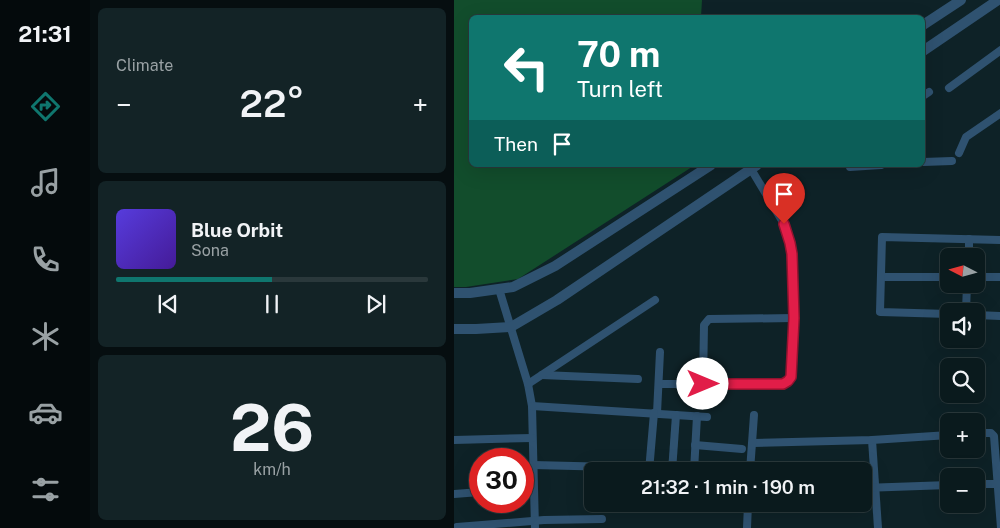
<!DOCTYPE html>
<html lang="en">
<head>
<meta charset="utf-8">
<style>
	:root { --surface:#0a1a1d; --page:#132326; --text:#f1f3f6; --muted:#99a1a4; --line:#2a383b; --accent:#0f766e }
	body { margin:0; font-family:"Public Sans",sans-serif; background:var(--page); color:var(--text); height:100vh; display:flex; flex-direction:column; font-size:19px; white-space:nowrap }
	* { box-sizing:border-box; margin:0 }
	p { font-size:16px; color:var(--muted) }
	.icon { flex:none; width:28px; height:28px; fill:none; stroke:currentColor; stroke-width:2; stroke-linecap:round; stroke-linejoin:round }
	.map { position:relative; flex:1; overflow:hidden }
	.details { display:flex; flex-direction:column; gap:8px; padding:8px; background:#060e10; width:364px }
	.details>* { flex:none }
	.banner { position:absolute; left:15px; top:15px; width:456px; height:152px; border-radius:8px; box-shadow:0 5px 20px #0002,0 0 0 1px var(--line); background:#0f766e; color:#fff; overflow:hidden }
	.needle { width:32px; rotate:276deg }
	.fabs { position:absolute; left:486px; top:248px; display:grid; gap:10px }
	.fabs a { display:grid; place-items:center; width:45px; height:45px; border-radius:8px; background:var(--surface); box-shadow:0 5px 20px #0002,0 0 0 1px var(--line); font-size:25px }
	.speed { position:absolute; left:15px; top:448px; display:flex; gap:10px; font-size:25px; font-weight:700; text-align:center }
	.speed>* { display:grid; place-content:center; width:65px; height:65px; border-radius:50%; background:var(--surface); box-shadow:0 5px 20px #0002,0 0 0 1px var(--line); line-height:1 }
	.speed .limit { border:8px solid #d22; background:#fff; color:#111 }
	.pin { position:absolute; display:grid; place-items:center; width:42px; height:42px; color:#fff; margin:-51px -21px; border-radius:50% 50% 50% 0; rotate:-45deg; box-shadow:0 0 5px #0007 }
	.pin .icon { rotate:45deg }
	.me { position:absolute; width:55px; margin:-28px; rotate:90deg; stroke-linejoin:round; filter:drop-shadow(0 0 4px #0008) }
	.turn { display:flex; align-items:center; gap:18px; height:105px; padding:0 25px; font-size:22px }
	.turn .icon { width:65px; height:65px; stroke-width:2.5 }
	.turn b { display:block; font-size:35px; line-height:42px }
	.then { display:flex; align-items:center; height:48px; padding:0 25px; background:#0003; gap:10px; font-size:19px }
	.big { font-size:38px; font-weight:600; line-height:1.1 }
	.details .widget { flex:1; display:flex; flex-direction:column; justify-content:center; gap:8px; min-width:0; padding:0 18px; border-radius:8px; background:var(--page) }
	.details .dial { align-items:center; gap:0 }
	.dial b { font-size:65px; line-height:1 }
	.song { display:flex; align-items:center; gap:15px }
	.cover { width:60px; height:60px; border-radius:8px; background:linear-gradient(135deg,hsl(250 70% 55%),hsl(260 70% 35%)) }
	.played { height:5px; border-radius:2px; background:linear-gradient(90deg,var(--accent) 50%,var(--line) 50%) }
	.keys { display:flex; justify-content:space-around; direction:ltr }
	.heat { display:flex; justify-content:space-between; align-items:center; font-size:28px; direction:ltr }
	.trip { position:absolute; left:130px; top:462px; width:288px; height:50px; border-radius:8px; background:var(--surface); box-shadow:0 5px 20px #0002,0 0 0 1px var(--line); font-weight:600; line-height:50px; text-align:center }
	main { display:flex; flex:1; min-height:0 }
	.tab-bar { display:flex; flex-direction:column; width:90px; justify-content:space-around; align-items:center; background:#040a0c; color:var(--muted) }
	.tab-bar .icon { width:35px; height:35px }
	.tab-bar .active { color:var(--accent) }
	.tab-bar b { font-size:22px; color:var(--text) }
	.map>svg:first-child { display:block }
	.green { fill:#124d2c }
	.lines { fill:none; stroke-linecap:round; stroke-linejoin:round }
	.minor { stroke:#2f5270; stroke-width:8 }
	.tertiary { stroke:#2f5270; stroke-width:10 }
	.route-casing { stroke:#92132f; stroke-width:12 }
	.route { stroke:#e11d48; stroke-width:9 }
</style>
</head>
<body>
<main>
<nav class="tab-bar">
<b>21:31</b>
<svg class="icon active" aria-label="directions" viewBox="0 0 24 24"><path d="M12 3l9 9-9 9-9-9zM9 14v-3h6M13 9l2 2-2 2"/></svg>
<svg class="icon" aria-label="music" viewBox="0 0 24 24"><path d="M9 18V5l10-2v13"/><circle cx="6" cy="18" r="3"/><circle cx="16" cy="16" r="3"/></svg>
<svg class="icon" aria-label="phone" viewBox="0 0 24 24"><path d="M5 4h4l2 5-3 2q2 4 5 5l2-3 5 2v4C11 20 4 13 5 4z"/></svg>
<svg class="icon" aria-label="climate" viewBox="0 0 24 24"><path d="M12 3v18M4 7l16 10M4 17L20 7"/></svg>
<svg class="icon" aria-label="car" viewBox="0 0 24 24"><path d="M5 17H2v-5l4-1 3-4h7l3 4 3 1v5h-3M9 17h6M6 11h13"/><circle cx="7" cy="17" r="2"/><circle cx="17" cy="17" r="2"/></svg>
<svg class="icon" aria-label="filters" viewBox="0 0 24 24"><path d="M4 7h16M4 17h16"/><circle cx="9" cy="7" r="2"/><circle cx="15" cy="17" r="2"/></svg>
</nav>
<section class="details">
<div class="widget"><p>Climate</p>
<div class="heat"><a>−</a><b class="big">22°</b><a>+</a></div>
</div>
<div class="widget">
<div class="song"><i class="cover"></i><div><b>Blue Orbit</b><p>Sona</p></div></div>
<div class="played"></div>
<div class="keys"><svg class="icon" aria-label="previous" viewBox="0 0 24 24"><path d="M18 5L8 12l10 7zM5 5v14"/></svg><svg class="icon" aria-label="pause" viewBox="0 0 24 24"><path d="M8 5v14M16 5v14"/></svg><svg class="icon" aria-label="next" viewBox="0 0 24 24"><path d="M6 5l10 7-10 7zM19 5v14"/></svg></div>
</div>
<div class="widget dial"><b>26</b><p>km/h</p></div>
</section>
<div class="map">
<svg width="547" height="528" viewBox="0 0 547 528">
	<rect width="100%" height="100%" fill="#0e2227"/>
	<!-- green -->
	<polygon class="green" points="0,0 248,0 247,17 18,18 18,165 241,165 64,279 12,287 0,287"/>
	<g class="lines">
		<!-- minor -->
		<g class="minor">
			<polyline points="495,88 547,50"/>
			<polyline points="469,96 475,92"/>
			<polyline points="505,153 512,137 547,113"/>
			<polyline points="469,162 498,161"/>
			<polyline points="396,167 427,165"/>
			<polyline points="515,256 515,239"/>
			<polyline points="427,277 495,277"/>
			<polyline points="522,277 547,277"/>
			<polyline points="45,289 74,384 78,406 81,528"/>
			<polyline points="512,311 513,284"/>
			<polyline points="495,314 426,312 428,237 547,240"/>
			<polyline points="522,315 547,316"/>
			<polyline points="88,375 184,379"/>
			<polyline points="74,384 201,300"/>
			<polyline points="205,384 329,384 334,381 337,377 340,318 336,243 330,224 297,169"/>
			<polyline points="249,384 250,325 255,319 340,318"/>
			<polyline points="78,406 253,417"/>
			<polyline points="203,413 206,352"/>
			<polyline points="522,433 537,433 540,436 547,528"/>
			<polyline points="0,440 78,438"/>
			<polyline points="418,440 424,528"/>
			<polyline points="299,443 418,440 495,435"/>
			<polyline points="241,445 288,449"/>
			<polyline points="79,465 161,467"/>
			<polyline points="195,471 200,413"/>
			<polyline points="218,471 222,415"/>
			<polyline points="240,471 243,416"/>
			<polyline points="296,471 300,415"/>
			<polyline points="522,484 543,484"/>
			<polyline points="409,488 495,485"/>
			<polyline points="69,490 80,489"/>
			<polyline points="0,494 26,492"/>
			<polyline points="3,527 90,520 148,519"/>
			<polyline points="293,528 294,504"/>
		</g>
		<!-- tertiary -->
		<g class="tertiary">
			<polyline points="469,25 507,0"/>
			<polyline points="469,51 544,0"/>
			<polyline points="0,293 16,293 59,287 101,266 257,165"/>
			<polyline points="0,329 22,329 57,327 103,300 303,165"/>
		</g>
	</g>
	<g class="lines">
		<!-- route casing -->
		<g class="route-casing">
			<polyline id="route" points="249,384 329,384 334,381 337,377 340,318 338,254 336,243 330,224"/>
		</g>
		<!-- route -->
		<use href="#route" class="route"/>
	</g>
</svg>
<div class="fabs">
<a><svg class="needle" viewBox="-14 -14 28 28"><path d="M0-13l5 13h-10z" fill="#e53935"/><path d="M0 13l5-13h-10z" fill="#99a1a4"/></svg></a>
<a><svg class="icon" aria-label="sound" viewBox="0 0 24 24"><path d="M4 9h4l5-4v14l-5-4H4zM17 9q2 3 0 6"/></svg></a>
<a><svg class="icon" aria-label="search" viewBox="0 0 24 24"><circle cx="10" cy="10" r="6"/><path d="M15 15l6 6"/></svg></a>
<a>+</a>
<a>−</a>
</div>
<div class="speed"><div class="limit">30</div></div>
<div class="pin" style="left:330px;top:224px;background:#d93025"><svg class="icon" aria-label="arrive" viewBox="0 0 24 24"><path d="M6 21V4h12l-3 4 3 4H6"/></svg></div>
<svg class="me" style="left:249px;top:384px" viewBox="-20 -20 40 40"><circle r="19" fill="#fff"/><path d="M0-13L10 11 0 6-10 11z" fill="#e11d48"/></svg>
<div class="trip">21:32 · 1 min · 190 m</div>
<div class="banner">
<div class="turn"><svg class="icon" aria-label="left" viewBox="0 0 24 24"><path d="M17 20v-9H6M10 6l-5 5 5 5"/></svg><div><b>70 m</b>Turn left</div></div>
<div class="then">Then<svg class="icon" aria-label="arrive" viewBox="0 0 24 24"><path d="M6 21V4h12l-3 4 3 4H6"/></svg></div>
</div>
</div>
</main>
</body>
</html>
